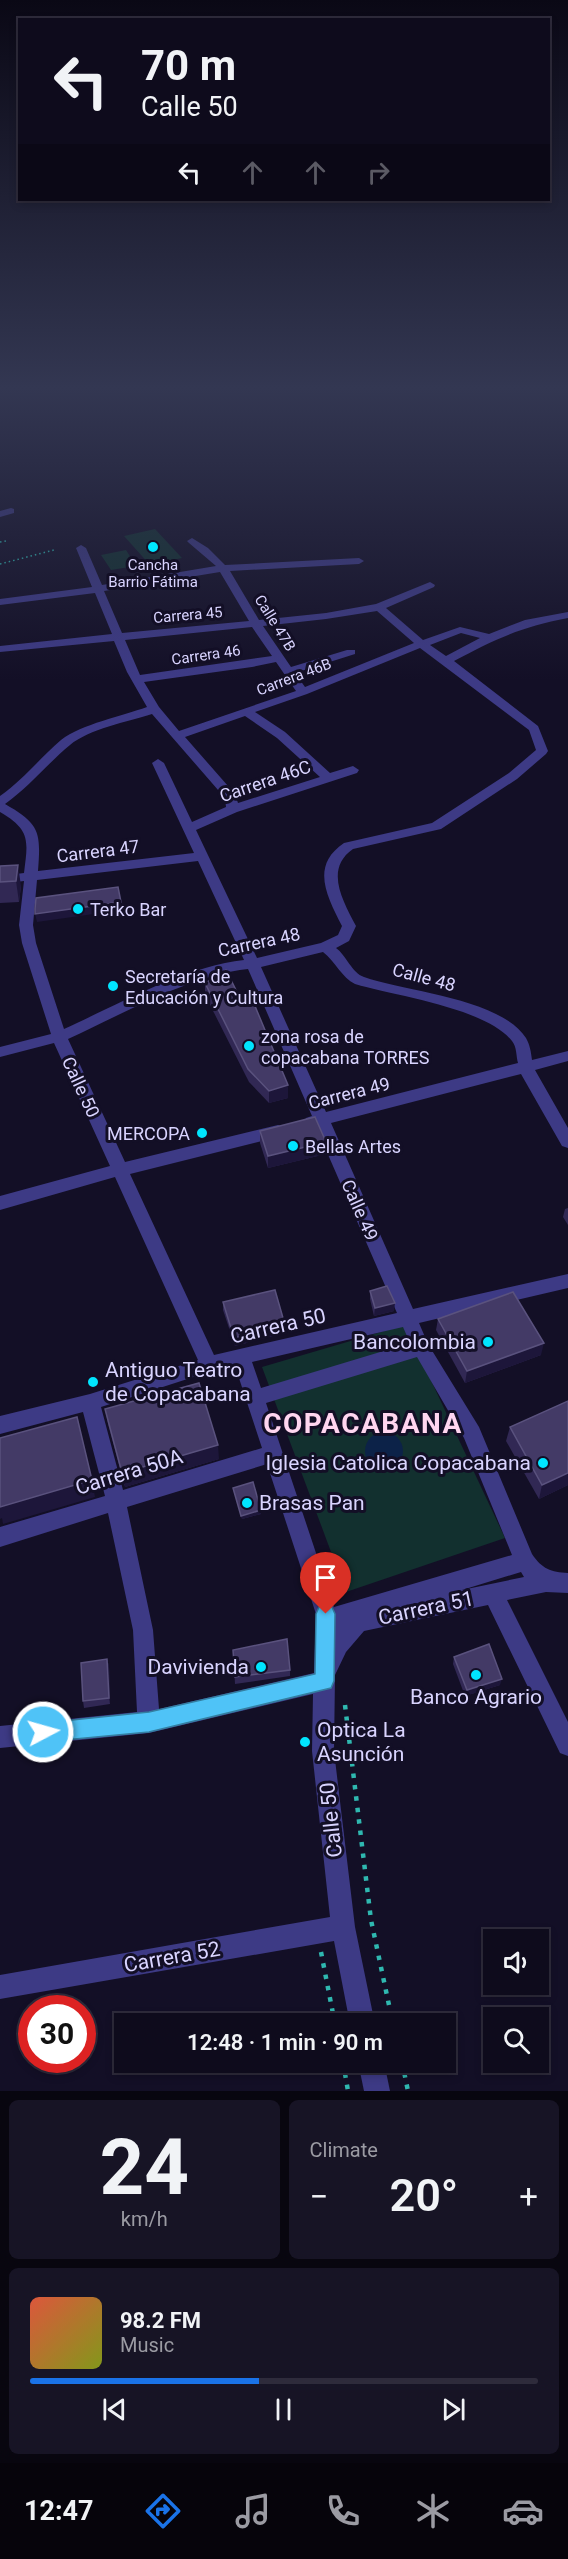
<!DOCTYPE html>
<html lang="en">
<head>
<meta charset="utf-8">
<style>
	:root { --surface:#0e0b1c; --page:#171425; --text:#f1f3f6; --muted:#9b9ba3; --line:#2e2b3b; --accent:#1a73e8 }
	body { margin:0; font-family:Roboto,sans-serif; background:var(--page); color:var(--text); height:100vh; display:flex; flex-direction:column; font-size:22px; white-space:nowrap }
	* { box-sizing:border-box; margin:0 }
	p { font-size:20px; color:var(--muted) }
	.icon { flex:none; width:33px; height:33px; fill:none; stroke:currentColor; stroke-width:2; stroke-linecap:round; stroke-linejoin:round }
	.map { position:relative; height:2091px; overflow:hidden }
	.details { display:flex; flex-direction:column; gap:9px; padding:9px; background:#08060f; flex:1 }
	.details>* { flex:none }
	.hud { position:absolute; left:18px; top:18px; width:532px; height:183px; border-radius:0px; box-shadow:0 3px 9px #0003,0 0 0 2px var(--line); background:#0e0b1c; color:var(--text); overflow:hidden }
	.buttons { position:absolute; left:483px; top:1929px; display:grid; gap:12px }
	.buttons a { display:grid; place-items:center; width:66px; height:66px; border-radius:0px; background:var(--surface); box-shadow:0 3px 9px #0003,0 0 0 2px var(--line); font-size:30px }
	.speed { position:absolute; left:18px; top:1995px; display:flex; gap:12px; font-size:30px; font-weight:700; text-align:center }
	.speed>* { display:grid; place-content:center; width:78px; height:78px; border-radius:50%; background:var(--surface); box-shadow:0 3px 9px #0003,0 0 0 2px var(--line); line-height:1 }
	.speed .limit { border:9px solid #d22; background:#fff; color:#111 }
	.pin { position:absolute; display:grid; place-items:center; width:51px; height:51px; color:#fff; margin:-62px -26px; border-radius:50% 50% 50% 0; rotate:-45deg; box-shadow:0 0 6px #0007 }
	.pin .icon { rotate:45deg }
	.me { position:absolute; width:66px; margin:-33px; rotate:84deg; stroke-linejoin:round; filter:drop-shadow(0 0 4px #0008) }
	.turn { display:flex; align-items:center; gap:21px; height:126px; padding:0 24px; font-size:27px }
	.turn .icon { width:78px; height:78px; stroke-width:2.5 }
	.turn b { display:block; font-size:42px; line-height:51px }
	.lanes { display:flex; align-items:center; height:57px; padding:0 24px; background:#0003; justify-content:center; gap:30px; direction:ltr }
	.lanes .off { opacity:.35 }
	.big { font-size:45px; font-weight:600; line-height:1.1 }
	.details .tile { flex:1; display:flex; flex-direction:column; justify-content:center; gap:9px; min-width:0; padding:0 21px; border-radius:9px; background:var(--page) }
	.details .dial { align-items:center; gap:0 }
	.dial b { font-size:78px; line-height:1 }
	.song { display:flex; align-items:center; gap:18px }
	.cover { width:72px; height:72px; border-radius:9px; background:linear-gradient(135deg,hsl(10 70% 55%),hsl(70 70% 35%)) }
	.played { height:6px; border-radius:3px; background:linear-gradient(90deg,var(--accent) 45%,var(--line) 45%) }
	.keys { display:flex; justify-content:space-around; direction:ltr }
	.heat { display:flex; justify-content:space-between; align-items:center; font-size:33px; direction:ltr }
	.details .tiles { flex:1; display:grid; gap:9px; grid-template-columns:1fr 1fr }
	.tile:last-child { grid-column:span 2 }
	.trip { position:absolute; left:114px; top:2013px; width:342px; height:60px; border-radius:0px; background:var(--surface); box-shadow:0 3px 9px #0003,0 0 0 2px var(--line); font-weight:600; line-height:60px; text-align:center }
	.tabs { display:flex; height:96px; justify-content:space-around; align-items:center; background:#06040b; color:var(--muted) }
	.tabs .icon { width:42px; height:42px }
	.tabs .selected { color:var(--accent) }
	.tabs b { font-size:27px; color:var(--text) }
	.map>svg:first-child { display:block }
	.green { fill:#12302f }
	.water { fill:#0c2248 }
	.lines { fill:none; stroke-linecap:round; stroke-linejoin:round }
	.path-far1 { stroke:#2fb8b0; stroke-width:1.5; stroke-dasharray:1.5 3; stroke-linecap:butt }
	.path { stroke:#2fb8b0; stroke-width:4.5; stroke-dasharray:4.5 7; stroke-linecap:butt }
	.minor { fill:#3d3a85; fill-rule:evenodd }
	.wall { fill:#312854 }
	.shaded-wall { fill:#1d163a }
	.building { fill:#433a66; stroke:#5a527e; stroke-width:1.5 }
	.route { fill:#4fc3f7; stroke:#337fa1; stroke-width:1.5 }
	.poi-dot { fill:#00e5ff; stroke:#130f26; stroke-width:2 }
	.labels { text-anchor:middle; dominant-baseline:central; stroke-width:6; stroke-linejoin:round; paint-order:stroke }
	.far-poi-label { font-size:15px; fill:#d9d4ff; stroke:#130f26 }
	.far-street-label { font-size:15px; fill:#d9d4ff; stroke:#130f26 }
	.street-label { font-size:18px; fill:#d9d4ff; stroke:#130f26 }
	.poi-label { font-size:18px; fill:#d9d4ff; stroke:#130f26; text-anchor:start }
	.near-street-label { font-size:21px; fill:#d9d4ff; stroke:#130f26 }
	.near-poi-label { font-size:21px; fill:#d9d4ff; stroke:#130f26; text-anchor:end }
	.near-district-label { font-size:28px; font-weight:bold; letter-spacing:1.5px; fill:#ffd6f0; stroke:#130f26 }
</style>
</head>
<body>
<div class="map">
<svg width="568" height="2091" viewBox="0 0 568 2091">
	<rect width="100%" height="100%" fill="#130f26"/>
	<!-- green -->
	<g class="green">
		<polygon points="155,529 182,558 150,565 124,536"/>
		<polygon points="126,550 136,566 111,570 101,555"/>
		<polygon points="405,1325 505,1538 346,1592 262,1367"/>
	</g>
	<!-- water -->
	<circle class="water" cx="384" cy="1451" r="19"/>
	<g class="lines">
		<!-- path-far1 -->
		<g class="path-far1">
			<polyline points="0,542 6,541"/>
			<polyline points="0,564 54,550"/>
		</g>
		<!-- path -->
		<g class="path">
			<polyline points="345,1705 371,1920 393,2024"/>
			<polyline points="321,1952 335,2024"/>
			<polyline points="343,2062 348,2091"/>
			<polyline points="402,2062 408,2091"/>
		</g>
		<!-- minor -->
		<g class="minor">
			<polygon points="11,508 14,509 14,513 0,517 0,511"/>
			<path d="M192,538L208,548L225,565L359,558L364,561L359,564L230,571L259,620L326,613L376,604L430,582L435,585L434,587L386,608L423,640L460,627L489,634L525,620L568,612V618C521,627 495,639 454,661L538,726L548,751L546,754L517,779L441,829L353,849C324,869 343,901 356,926L349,941L336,948C346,955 352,973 364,977C406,992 500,998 526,1038C530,1045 531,1052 532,1060L568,1051V1061L535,1070L568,1128V1148L562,1146L521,1074L331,1123L413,1309L568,1274V1288L419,1323L428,1344L479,1427L532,1554C542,1569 551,1572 568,1573V1593L546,1592L507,1600L568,1722V1756L560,1753L488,1605L364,1631L346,1652L335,1675L334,1751L355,1927L375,2024H350L334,1941L0,1999V1975L330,1917L312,1751L313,1694L149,1733L0,1748V1726L137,1712L133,1630L108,1513L0,1547V1527L105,1496L83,1412L0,1434V1416L90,1394L198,1360L115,1177L0,1210V1196L110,1166L54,1043L0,1057V1047L51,1034L22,943L19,925L24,881L0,884V876L24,873C28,841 31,830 0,812V796C23,780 40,758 61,740C82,724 122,716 147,707L127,672L114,641L0,652V646L112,634L95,593L0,605V599L92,587L76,548L81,545L86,548L102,585L216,566L189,543L187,541ZM220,572L249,621L122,633L104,591ZM377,611L414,643L305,687L295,673L355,654V650H347L291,667L263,626L326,619ZM252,627L272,656L140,675L125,640ZM461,633L480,638L446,656L430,645ZM420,648L529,730L536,750L509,773L432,823L344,843C310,866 327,896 342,926L338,935L321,943L257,958L196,830L237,812L357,773L359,770L353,766L330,773L285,732L255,712L307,694ZM276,662L296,691L179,731L159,707L144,682L252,667ZM152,714L225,798L226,807L192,822L164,763L158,759L152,763L194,853L38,871C41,832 40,824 5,804C29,787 47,764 70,745C89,729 127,722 152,714ZM245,716L277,738L320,777L238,803L235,794L185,737ZM198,861L244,960C186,966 117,1005 64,1029L36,943L33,925L37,880ZM323,952C335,961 342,978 355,984C396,996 486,1008 512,1041C517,1047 516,1056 518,1063L326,1112L261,967ZM248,969L312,1116L306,1118L304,1122L306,1126L316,1127L397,1313L214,1355L130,1174L278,1137L284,1135L286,1131L284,1127L278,1125L125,1162L68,1039C121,1015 190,975 248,969ZM403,1327L410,1343L261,1388L252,1362ZM417,1357L464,1438L512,1555L334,1607L266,1403ZM235,1366L262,1448L123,1490L101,1407L209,1372ZM267,1464L316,1614L314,1673L159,1709L153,1630L127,1507ZM521,1572L524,1577L462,1590Z"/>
			<polygon points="358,2062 384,2062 390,2091 364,2091"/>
		</g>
	</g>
	<!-- wall -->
	<g class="wall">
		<polygon points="0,866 21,886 19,902 0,903"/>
		<polygon points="205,983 239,996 288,1098 269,1103 249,1082 205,995"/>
		<polygon points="260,1131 326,1154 268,1168 260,1143"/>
		<polygon points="568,1208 568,1225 563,1217 565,1209"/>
		<polygon points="370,1291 394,1311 374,1316 370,1299"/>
		<polygon points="223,1302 285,1325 285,1333 235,1346 223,1310"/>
		<polygon points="438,1319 541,1355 465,1383 436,1330"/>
		<polygon points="568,1401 568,1485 539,1499 506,1441 510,1427"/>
		<polygon points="105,1409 219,1459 125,1487 108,1424"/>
		<polygon points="233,1488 261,1510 261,1514 242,1519 234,1491"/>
		<polygon points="233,1650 290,1670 290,1676 235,1684"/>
		<polygon points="454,1657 500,1685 465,1696 453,1664"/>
		<polygon points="107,1659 109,1666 110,1704 84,1708 83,1701"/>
	</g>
	<!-- shaded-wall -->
	<g class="shaded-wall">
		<polygon points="18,865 21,886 19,902 16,881"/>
		<polygon points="121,902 122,910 37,922 35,914"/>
		<polygon points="288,1085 288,1098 269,1103 269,1091"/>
		<polygon points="326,1142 326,1154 268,1168 268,1156"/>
		<polygon points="395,1303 394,1311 374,1316 375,1308"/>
		<polygon points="285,1325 285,1333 235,1346 234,1338"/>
		<polygon points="544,1343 541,1355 465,1383 467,1371"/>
		<polygon points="218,1445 219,1459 125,1487 122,1473"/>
		<polygon points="568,1473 568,1485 539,1499 542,1485"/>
		<polygon points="92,1480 95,1497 3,1524 2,1518 0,1519 0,1507"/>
		<polygon points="261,1510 261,1514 242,1519 241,1516"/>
		<polygon points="107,1659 109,1666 110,1704 109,1698"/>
		<polygon points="502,1679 500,1685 465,1696 467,1690"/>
	</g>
	<!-- building -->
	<g class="building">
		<polygon points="18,865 16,881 0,882 0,866"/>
		<polygon points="118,887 121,902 35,914 35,909 36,898"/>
		<polygon points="226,970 239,996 252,999 288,1085 269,1091 248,1069 205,983"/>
		<polygon points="315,1117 326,1142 268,1156 260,1131"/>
		<polygon points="387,1286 395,1303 375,1308 370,1291"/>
		<polygon points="275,1290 285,1325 234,1338 223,1302"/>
		<polygon points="513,1292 544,1343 467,1371 438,1319"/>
		<polygon points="199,1383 218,1445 122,1473 105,1409"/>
		<polygon points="568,1401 568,1473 542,1485 510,1427"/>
		<polygon points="77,1417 92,1480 0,1507 0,1438"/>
		<polygon points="253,1482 261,1510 241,1516 233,1488"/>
		<polygon points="287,1639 290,1670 235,1677 233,1650"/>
		<polygon points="489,1644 502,1679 467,1690 454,1657"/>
		<polygon points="107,1659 109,1698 83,1701 81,1663"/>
	</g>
	<!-- sky -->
	<linearGradient id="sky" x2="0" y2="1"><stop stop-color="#0a0815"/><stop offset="0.57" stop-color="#333752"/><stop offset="1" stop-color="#333752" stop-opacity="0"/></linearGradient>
	<rect width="568" height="680" fill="url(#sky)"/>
	<!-- route -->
	<polygon class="route" points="326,1605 332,1607 335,1614 334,1681 331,1688 149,1732 43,1742 36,1740 33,1732 36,1725 43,1723 149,1712 315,1674 316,1614 319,1607"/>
	<!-- markers -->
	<g class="poi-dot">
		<circle cx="153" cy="547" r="6"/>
		<circle cx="78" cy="909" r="6"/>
		<circle cx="113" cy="986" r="6"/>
		<circle cx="249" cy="1046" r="6"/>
		<circle cx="202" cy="1133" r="6"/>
		<circle cx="293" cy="1146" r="6"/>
		<circle cx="488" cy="1342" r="6"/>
		<circle cx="93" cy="1382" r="6"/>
		<circle cx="543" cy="1463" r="6"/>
		<circle cx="247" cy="1503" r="6"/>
		<circle cx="261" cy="1667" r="6"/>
		<circle cx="476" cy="1675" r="6"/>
		<circle cx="305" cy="1742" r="6"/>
	</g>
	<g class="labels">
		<!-- far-poi labels -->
		<g class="far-poi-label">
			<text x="153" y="565">Cancha<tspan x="153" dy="17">Barrio Fátima</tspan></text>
		</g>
		<!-- far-street labels -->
		<g class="far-street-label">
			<text transform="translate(188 615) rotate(-5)">Carrera 45</text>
			<text transform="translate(275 623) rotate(58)">Calle 47B</text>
			<text transform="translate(206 655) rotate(-8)">Carrera 46</text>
			<text transform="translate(294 677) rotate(-21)">Carrera 46B</text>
		</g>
		<!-- street labels -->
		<g class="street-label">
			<text transform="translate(265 781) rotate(-19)">Carrera 46C</text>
			<text transform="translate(98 851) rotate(-7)">Carrera 47</text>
			<text transform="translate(259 942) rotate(-12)">Carrera 48</text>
			<text transform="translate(424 977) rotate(15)">Calle 48</text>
			<text transform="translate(81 1087) rotate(65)">Calle 50</text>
			<text transform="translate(349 1093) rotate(-14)">Carrera 49</text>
			<text transform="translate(360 1210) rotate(66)">Calle 49</text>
		</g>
		<!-- poi labels -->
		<g class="poi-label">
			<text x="90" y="909">Terko Bar</text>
			<text x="125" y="976">Secretaría de<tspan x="125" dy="21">Educación y Cultura</tspan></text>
			<text x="261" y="1036">zona rosa de<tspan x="261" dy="21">copacabana TORRES</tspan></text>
			<text x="190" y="1133" text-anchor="end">MERCOPA</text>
			<text x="305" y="1146">Bellas Artes</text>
		</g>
		<!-- near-street labels -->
		<g class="near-street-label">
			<text transform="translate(278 1326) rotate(-13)">Carrera 50</text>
			<text transform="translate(129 1472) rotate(-17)">Carrera 50A</text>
			<text transform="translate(426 1608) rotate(-12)">Carrera 51</text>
			<text transform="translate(331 1820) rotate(-96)">Calle 50</text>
			<text transform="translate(172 1957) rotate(-10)">Carrera 52</text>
		</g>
		<!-- near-poi labels -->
		<g class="near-poi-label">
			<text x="476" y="1342">Bancolombia</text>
			<text x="105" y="1370" text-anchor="start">Antiguo Teatro<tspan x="105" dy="24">de Copacabana</tspan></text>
			<text x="531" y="1463">Iglesia Catolica Copacabana</text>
			<text x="259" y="1503" text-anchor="start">Brasas Pan</text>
			<text x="249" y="1667">Davivienda</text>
			<text x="476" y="1697" text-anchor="middle">Banco Agrario</text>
			<text x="317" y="1730" text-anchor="start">Optica La<tspan x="317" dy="24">Asunción</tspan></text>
		</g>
		<!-- near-district labels -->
		<g class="near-district-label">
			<text x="363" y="1423">COPACABANA</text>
		</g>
	</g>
</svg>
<div class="buttons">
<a><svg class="icon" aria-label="sound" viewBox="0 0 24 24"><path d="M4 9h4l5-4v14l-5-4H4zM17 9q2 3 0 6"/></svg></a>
<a><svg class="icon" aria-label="search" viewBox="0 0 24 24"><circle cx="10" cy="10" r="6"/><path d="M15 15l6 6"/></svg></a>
</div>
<div class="speed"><div class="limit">30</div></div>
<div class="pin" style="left:326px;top:1614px;background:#d93025"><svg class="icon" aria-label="arrive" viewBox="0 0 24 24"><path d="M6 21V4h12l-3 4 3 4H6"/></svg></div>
<svg class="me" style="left:43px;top:1732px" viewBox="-20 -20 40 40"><circle r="17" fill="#4fc3f7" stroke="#fff" stroke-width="3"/><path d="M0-11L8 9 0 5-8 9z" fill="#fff"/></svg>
<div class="trip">12:48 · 1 min · 90 m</div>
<div class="hud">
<div class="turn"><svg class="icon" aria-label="left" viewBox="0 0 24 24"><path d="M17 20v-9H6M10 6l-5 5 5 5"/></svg><div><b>70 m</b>Calle 50</div></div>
<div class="lanes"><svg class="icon" aria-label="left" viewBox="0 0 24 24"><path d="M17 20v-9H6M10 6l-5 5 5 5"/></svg><svg class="icon off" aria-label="ahead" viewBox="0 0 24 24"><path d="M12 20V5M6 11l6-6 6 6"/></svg><svg class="icon off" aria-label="ahead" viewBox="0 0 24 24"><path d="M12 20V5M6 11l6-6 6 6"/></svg><svg class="icon off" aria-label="right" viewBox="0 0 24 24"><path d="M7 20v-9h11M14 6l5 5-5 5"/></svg></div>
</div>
</div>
<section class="details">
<div class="tiles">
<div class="tile dial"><b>24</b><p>km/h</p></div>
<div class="tile"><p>Climate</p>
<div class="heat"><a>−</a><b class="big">20°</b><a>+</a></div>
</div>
<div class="tile">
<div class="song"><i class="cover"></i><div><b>98.2 FM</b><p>Music</p></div></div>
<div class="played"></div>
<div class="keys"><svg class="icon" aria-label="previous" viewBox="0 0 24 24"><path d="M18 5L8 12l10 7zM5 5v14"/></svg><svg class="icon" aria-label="pause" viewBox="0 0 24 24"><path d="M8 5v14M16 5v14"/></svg><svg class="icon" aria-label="next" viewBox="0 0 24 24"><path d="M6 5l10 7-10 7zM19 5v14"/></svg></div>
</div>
</div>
</section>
<nav class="tabs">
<b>12:47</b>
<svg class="icon selected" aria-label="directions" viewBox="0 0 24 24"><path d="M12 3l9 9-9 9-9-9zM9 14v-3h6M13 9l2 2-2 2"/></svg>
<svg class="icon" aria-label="music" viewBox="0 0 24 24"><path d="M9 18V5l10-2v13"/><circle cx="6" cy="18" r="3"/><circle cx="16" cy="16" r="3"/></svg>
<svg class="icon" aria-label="phone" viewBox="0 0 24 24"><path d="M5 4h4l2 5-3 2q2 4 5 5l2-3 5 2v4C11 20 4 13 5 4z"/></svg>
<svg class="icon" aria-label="climate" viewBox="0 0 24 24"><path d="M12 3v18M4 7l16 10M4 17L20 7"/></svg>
<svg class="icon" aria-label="car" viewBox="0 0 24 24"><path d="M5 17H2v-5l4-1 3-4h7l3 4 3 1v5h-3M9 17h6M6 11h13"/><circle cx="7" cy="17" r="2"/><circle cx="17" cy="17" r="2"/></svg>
</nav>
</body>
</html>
